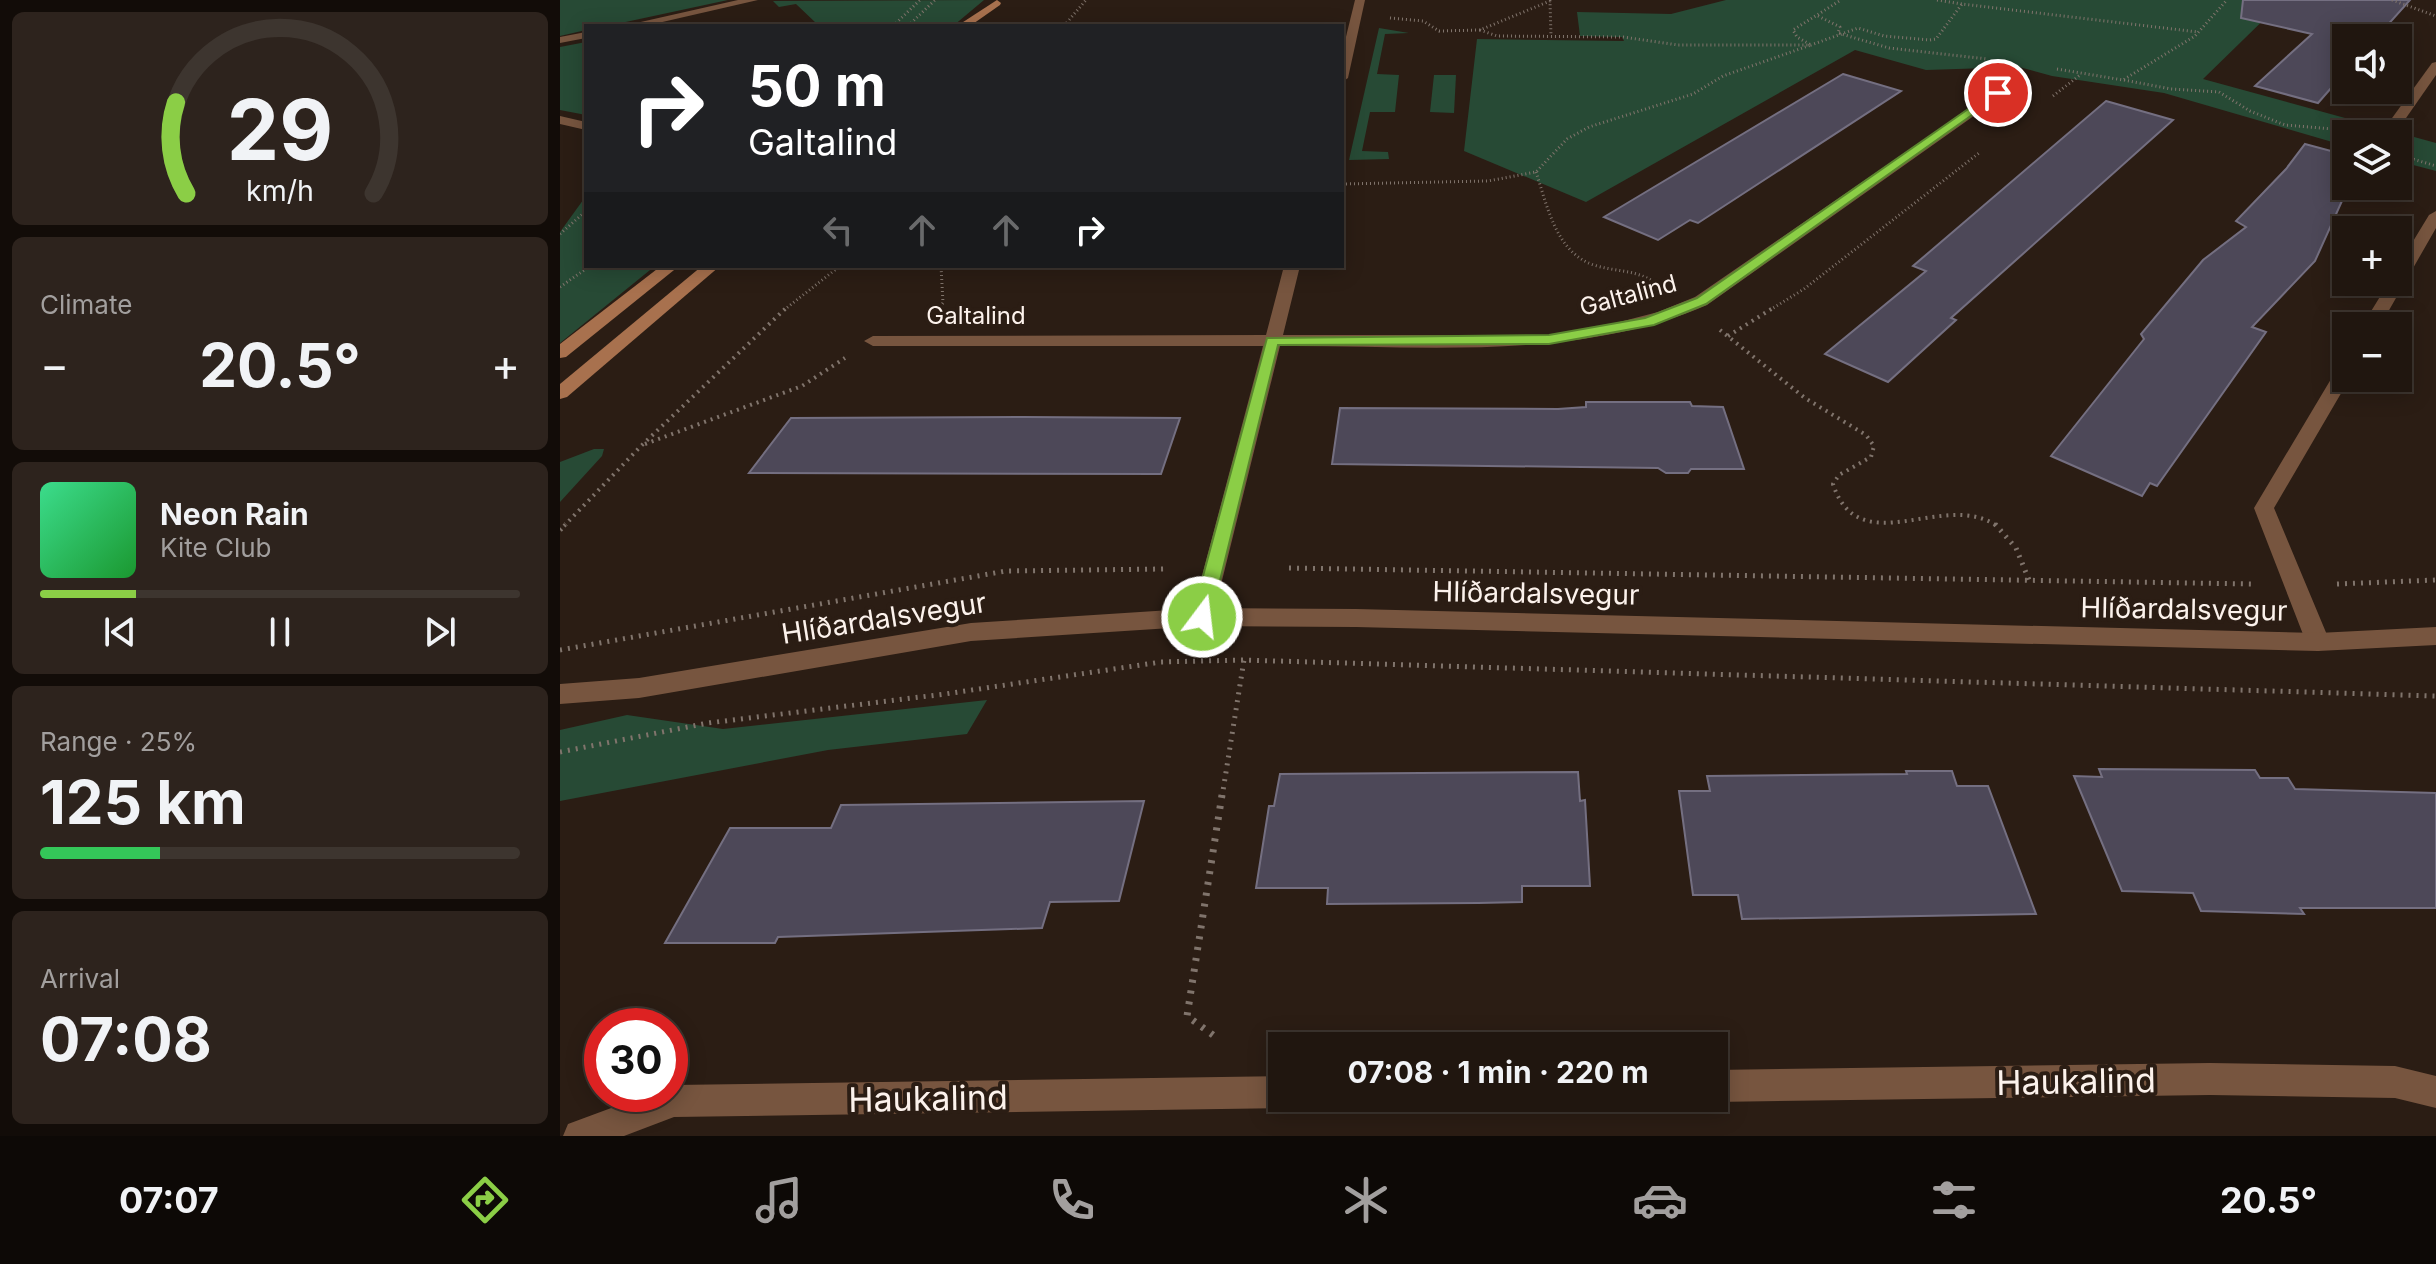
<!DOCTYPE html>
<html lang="en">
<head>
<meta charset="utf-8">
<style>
	:root { --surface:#20160f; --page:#2d231d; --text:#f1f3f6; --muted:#a29f9e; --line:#3d352f; --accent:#8bce46 }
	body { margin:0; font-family:Inter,sans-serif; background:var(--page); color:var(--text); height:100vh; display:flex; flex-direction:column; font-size:30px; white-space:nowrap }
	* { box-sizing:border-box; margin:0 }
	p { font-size:26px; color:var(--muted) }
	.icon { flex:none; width:44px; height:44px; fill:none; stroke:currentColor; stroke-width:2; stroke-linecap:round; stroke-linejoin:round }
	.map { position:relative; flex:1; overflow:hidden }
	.drawer { display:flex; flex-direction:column; gap:12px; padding:12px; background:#120c08; width:560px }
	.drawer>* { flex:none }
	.guide { position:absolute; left:24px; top:24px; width:760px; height:244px; border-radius:0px; box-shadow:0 4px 20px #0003,0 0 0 2px var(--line); background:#202124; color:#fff; overflow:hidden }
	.tools { position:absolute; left:1772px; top:24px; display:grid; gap:16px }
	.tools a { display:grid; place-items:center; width:80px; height:80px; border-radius:0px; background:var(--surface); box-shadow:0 4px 20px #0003,0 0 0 2px var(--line); font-size:40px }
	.speed { position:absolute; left:24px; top:1008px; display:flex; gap:16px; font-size:40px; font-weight:700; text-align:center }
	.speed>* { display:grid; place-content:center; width:104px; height:104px; border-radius:50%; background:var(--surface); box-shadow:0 4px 20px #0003,0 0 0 2px var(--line); line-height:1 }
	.speed .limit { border:12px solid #d22; background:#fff; color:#111 }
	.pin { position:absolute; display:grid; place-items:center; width:68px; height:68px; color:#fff; margin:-34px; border:4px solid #fff; border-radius:50%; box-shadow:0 2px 8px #0007 }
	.me { position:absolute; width:88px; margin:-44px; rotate:15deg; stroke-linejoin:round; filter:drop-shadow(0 0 6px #0008) }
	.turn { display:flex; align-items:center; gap:28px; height:168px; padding:0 32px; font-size:36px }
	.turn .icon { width:104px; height:104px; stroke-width:2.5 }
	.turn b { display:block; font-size:56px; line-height:68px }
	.lanes { display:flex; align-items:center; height:76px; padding:0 32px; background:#0003; justify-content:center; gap:40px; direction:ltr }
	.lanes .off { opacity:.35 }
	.big { font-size:60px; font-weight:700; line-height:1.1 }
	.drawer .tile { flex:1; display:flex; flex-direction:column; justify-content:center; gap:12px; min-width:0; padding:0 28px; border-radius:12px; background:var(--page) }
	.drawer .dial { align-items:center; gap:0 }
	.dial svg { height:208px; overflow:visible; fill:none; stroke:var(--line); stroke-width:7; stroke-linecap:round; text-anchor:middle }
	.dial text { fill:var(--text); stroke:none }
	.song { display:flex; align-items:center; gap:24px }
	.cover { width:96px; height:96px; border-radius:12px; background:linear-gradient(135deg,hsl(150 70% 55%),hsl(130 70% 35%)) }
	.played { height:8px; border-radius:4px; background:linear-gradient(90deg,var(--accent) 20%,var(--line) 20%) }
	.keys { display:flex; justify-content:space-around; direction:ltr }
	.heat { display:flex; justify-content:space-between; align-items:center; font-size:44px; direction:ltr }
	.charge { height:12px; border-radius:6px; background:linear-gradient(90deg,#34c759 25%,var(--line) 0) }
	.trip { position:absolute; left:708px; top:1032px; width:460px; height:80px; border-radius:0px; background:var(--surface); box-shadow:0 4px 20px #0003,0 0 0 2px var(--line); font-weight:700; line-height:80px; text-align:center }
	.tab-bar { display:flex; height:128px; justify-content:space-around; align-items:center; background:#0d0906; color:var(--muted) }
	.tab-bar .icon { width:56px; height:56px }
	.tab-bar .active { color:var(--accent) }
	.tab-bar b { font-size:36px; color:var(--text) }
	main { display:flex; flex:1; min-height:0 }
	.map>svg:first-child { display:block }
	.green { fill:#274a35 }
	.building { fill:#4d4858; stroke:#746f81; stroke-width:2 }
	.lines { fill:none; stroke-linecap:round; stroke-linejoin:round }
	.path-far3 { stroke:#80746c; stroke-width:3; stroke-dasharray:1 3; stroke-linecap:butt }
	.path-far2 { stroke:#80746c; stroke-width:4; stroke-dasharray:2 5; stroke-linecap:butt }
	.path-far1 { stroke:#80746c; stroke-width:5; stroke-dasharray:2 6; stroke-linecap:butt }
	.path { stroke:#80746c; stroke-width:7; stroke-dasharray:3 8; stroke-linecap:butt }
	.minor { fill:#77553f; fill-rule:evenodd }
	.tertiary { fill:#77553f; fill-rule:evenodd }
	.secondary { fill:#a8714e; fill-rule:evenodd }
	.route { fill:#8bce46; stroke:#5a862e; stroke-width:2 }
	.labels { text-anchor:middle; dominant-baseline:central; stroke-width:8; stroke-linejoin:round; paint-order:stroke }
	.far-street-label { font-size:24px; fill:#fcf2ec; stroke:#2b1d14 }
	.street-label { font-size:28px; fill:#fcf2ec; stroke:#2b1d14 }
	.near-street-label { font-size:34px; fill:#fcf2ec; stroke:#2b1d14 }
</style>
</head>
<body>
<main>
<section class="drawer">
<div class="tile dial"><svg viewBox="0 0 100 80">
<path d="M14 69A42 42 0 1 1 86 69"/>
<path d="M14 69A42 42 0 0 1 10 34" stroke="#8bce46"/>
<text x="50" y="56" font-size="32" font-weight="700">29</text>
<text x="50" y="72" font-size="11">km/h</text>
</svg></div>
<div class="tile"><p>Climate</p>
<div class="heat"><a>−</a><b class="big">20.5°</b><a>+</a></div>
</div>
<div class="tile">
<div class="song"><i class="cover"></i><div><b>Neon Rain</b><p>Kite Club</p></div></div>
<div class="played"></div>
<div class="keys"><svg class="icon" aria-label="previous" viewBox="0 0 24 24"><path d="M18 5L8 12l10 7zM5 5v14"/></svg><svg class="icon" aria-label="pause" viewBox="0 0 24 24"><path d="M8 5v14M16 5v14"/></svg><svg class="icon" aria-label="next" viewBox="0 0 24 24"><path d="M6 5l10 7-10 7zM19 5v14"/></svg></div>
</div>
<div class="tile"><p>Range · 25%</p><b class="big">125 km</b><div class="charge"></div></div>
<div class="tile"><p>Arrival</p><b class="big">07:08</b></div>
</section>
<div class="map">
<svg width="1876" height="1136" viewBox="0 0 1876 1136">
	<rect width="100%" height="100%" fill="#2b1d14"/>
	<!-- green -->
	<g class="green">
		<polygon points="0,0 168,0 47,26 26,26 26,30 0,36"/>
		<polygon points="424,0 393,26 245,26 256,23 236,4 219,7 213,1"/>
		<polygon points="1166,0 1724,0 1643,79 1876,143 1876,171 1838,161 1838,134 1786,134 1786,146 1604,93 1492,76 1459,67 1366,70 1295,50 1026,202 904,151 917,39 1064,41 1062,37 1020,36 1017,12 1111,14"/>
		<polygon points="819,28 849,33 825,34 817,74 839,75 835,112 810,112 802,151 828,152 829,159 789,160"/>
		<polygon points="26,42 26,115 0,110 0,47"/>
		<polygon points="874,75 896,75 894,113 870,112"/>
		<polygon points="26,196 26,266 95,266 0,343 0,232"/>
		<polygon points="34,449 44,449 42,456 0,502 0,462"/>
		<polygon points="427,700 407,734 268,750 0,801 0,730 67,715 163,729"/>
	</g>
	<!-- building -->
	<g class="building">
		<polygon points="1683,0 1850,0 1816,38 1786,38 1786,71 1758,103 1695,86 1752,34 1681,18"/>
		<polygon points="1283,74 1341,91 1138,223 1130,220 1098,240 1044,217"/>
		<polygon points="1546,101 1613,120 1391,318 1396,320 1328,382 1265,354 1366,271 1353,266"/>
		<polygon points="1745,144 1786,155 1786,192 1755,261 1692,327 1706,332 1597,486 1590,483 1582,496 1491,456 1584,339 1581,334 1643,260 1686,227 1676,221 1726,169"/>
		<polygon points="1026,402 1130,402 1132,406 1163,407 1184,469 1131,469 1128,473 1106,473 1098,468 772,464 780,408 998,409 1026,407"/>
		<polygon points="465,417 620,418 601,474 189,473 231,418"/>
		<polygon points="1539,769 1695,770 1700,778 1728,778 1735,789 1876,793 1876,908 1740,908 1744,914 1641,911 1633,893 1562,891 1514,776 1542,777"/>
		<polygon points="1346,771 1392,771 1397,786 1428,786 1476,914 1182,919 1178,895 1133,895 1119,791 1150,791 1147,776 1347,774"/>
		<polygon points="1018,772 1020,801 1025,800 1030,886 962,886 962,902 918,903 767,904 768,888 696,888 709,806 714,806 720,774"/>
		<polygon points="584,801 559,901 490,902 482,928 218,937 215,943 105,943 170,828 271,828 281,805"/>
	</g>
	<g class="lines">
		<!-- path-far3 -->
		<g class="path-far3">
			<polyline points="1377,0 1402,4"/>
			<polyline points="1832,0 1876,16"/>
			<polyline points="1258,16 1280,27 1278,33 1329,48 1427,59"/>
			<polyline points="830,18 863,21 879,31 920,30 990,1 991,36"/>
			<polyline points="333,26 360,0"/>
			<polyline points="348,26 375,0"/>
			<polyline points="504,26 526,0"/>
			<polyline points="920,30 937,36 1063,37 1118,45 1251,45 1298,28 1324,36 1370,40 1376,39 1402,4 1638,32"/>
			<polyline points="1497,69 1563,80 1635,36 1667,0"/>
			<polyline points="1564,80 1611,89 1659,92 1690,111 1725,125 1796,131"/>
			<polyline points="1493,96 1520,75"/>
			<polyline points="1846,157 1876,166"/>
			<path d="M976,172C987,205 996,253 1034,265C1055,272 1074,269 1094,282"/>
			<polyline points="782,184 928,181 976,172 1007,139 1029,127 1133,94 1163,76 1251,45 1237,37 1233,30 1281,0"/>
			<polyline points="0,234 26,211"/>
			<polyline points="0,287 30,266"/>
			<polyline points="380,307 383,303 381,266"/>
			<polyline points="224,310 280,266"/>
			<polyline points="1210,310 1244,289 1419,153"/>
		</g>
		<!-- path-far2 -->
		<g class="path-far2">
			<path d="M1160,330L1245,398L1306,435L1314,446L1311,457L1279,475L1273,484C1299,564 1384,489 1437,526"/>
			<polyline points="1168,336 1213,308"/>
			<polyline points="85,444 242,386 285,358"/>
			<polyline points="4,526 81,446 226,308"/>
		</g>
		<!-- path-far1 -->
		<g class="path-far1">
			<polyline points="1435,524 1456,548 1469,580"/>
			<polyline points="0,530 6,524"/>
			<polyline points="729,568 1691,584"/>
			<polyline points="1777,584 1876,580"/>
			<polyline points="0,650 446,571 604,569"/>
			<polyline points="0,752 148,723 385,694 601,662 684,660 1876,696"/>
			<polyline points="662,797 684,660"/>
		</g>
		<!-- path -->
		<polyline class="path" points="653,1035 627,1016 662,795"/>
		<!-- minor -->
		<g class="minor">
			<polygon points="178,0 198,0 85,26 63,26"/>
			<polygon points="795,0 805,0 788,78 782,82 782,53"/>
			<polygon points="26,32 26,38 0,43 0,37"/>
			<polygon points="1876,62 1876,75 1837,131 1827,131 1827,125 1872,63"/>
			<path d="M1462,72L1468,76L1466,79L1147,305C1017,362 860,345 720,346L653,617L650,623L642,626L634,623L631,617L703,346H313L304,341L313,336L706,335L724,266H740L723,335H989L1048,325L1098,312L1135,297Z"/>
			<polygon points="0,116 26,122 26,130 0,124"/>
			<polygon points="1876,211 1876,228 1820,326 1802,326 1829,282 1838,282 1838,266 1869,215"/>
			<polygon points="1786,364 1786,378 1790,378 1714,508 1770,642 1766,648 1758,651 1750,648 1746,642 1694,508 1777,369"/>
			<polygon points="1650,1063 1835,1066 1876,1076 1876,1108 1835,1098 1650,1095 1154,1102 1144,1098 1154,1098 1154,1070"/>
			<polygon points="722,1076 722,1098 736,1098 733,1103 722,1108 114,1117 64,1136 3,1136 8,1124 89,1094 110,1094 110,1086 114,1085"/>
		</g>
		<!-- tertiary -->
		<polygon class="tertiary" points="642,608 796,609 1758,633 1876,627 1876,645 1758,651 796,627 642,626 411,641 79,698 0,704 0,684 79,678 411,623"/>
		<!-- secondary -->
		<g class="secondary">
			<polygon points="437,0 441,3 440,5 410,26 397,26"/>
			<polygon points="101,266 119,266 6,357 0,358 0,344"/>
			<polygon points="142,266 160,266 7,397 0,399 0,384"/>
		</g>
	</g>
	<!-- route -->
	<polygon class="route" points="1434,91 1443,93 1146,304 1094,325 989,344 718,345 651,617 642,625 635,623 632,617 707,338 989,335 1085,318 1137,298"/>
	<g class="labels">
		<!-- far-street labels -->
		<g class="far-street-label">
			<text transform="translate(1068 295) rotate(-15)">Galtalind</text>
			<text x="416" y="315">Galtalind</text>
		</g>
		<!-- street labels -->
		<g class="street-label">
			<text transform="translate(976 593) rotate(1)">Hlíðardalsvegur</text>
			<text transform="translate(1624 609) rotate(1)">Hlíðardalsvegur</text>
			<text transform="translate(324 618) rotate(-9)">Hlíðardalsvegur</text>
		</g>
		<!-- near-street labels -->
		<g class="near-street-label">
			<text transform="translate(1516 1081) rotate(-1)">Haukalind</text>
			<text transform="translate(368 1098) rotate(-1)">Haukalind</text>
		</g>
	</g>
</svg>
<div class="tools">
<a><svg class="icon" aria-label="sound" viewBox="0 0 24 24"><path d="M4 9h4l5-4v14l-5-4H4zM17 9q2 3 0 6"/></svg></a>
<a><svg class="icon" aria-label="layers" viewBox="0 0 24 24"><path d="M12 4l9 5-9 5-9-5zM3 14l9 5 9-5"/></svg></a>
<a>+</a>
<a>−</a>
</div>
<div class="speed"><div class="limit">30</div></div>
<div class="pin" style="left:1438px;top:93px;background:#d93025"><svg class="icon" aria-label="arrive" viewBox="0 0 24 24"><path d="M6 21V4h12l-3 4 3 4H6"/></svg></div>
<svg class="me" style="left:642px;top:617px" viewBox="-20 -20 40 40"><circle r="17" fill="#8bce46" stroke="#fff" stroke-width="3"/><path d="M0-11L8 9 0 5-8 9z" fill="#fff"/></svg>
<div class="trip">07:08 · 1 min · 220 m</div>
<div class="guide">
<div class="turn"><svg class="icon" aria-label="right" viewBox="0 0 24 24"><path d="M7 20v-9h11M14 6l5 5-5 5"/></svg><div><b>50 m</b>Galtalind</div></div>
<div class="lanes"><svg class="icon off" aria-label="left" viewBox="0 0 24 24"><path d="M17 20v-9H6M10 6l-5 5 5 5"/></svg><svg class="icon off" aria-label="ahead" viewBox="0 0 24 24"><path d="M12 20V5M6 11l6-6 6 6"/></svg><svg class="icon off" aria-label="ahead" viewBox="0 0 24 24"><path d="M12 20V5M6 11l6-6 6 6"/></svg><svg class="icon" aria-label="right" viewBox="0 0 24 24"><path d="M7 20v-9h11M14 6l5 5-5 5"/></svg></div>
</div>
</div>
</main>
<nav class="tab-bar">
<b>07:07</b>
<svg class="icon active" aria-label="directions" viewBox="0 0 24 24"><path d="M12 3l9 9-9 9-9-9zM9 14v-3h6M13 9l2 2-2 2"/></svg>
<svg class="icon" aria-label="music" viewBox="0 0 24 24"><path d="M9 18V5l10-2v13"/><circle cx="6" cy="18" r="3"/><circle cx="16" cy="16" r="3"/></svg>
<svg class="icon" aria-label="phone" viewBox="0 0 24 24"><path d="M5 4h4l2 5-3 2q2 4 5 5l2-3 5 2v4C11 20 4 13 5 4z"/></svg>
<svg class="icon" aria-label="climate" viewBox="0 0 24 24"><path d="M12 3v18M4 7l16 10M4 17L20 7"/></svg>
<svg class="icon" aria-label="car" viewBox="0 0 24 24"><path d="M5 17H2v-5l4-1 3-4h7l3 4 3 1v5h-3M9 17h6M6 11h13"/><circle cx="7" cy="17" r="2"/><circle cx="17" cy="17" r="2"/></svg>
<svg class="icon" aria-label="filters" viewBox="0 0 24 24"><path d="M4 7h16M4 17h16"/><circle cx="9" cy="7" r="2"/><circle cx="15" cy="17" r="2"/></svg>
<b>20.5°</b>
</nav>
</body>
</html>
